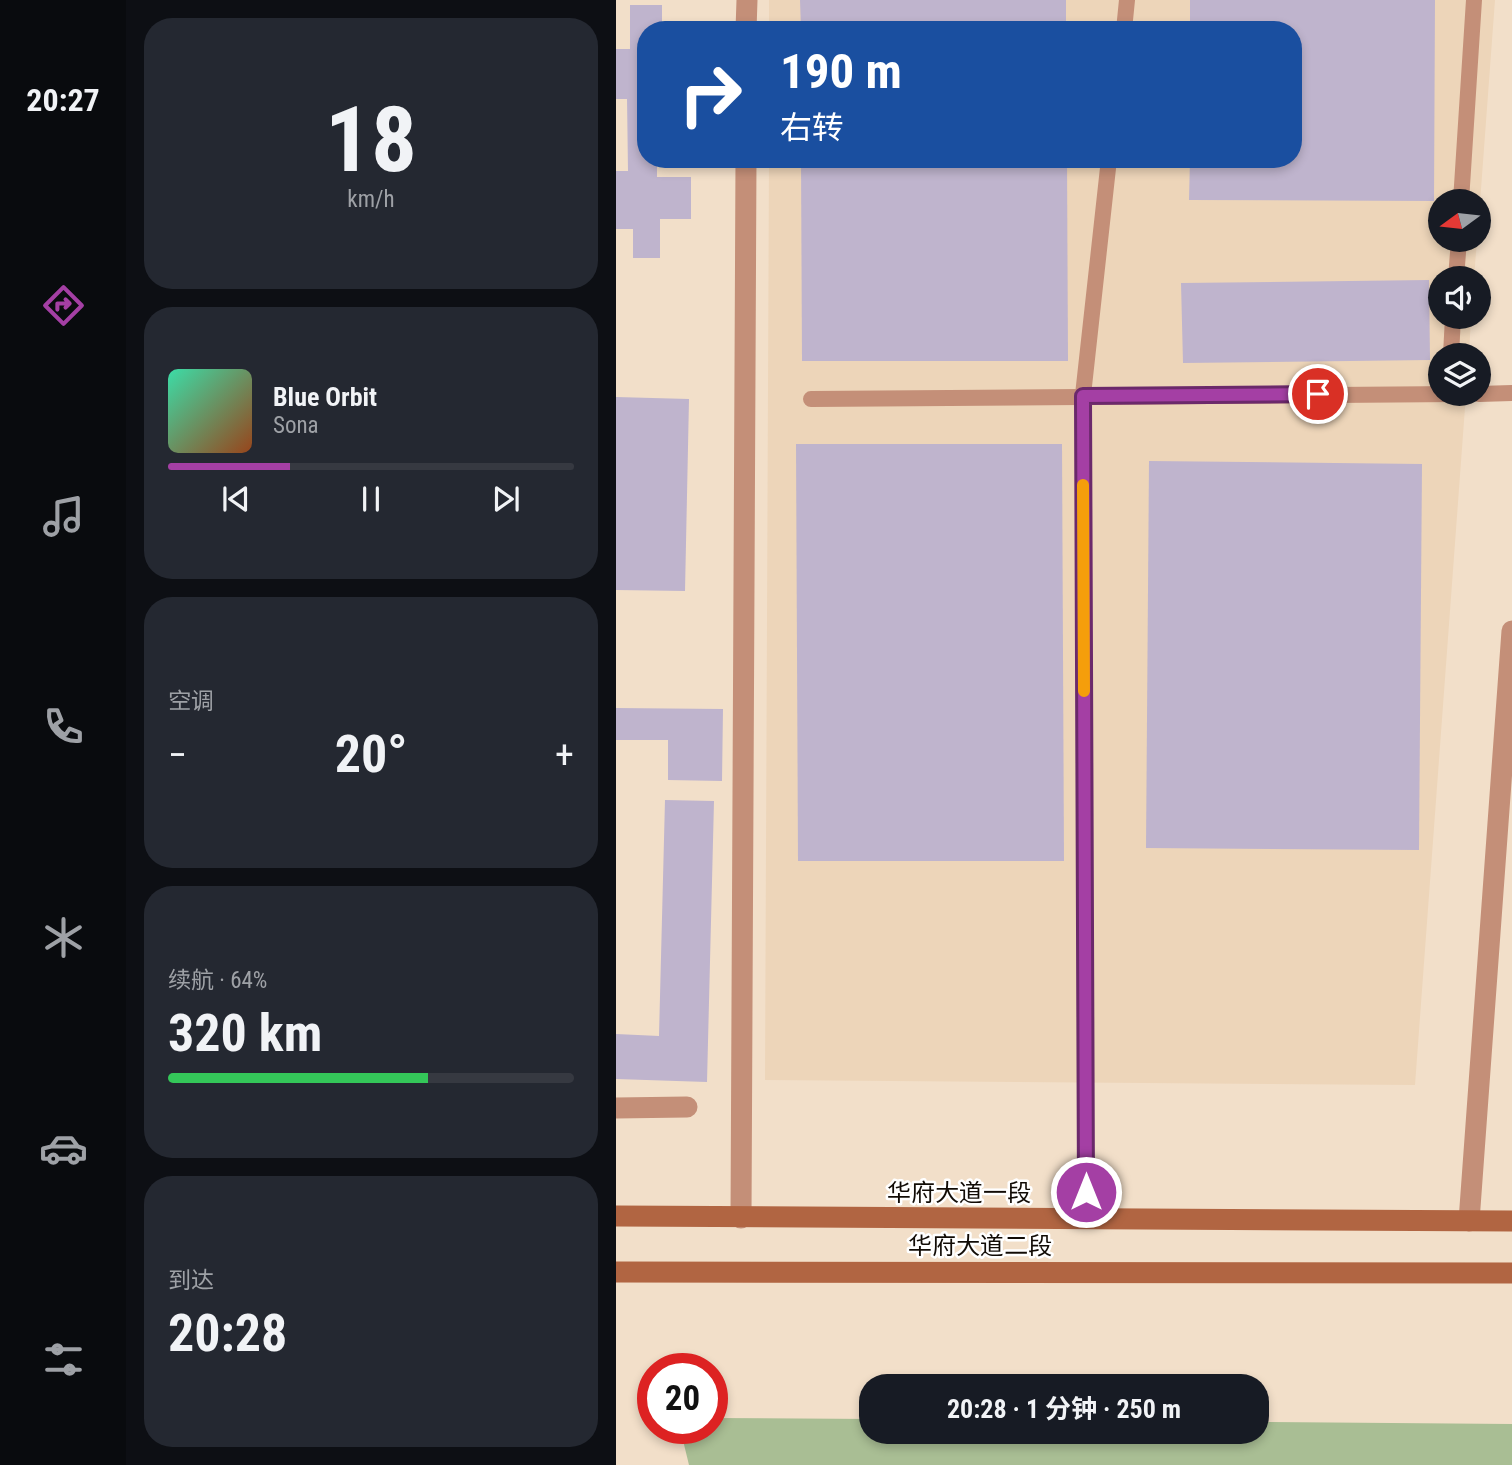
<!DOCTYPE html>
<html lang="zh">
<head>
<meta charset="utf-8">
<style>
	:root { --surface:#171b24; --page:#242831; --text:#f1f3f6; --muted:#9ea1a6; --line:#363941; --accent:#a43fa4 }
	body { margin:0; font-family:"Roboto Condensed","Noto Sans SC",sans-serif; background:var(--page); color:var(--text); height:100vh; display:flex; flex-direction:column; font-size:26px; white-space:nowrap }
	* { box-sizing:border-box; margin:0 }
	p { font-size:23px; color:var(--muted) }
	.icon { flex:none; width:38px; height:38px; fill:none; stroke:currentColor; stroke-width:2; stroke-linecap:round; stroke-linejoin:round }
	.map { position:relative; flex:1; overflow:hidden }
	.panel { display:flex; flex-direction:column; gap:18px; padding:18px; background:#0d0f14; width:490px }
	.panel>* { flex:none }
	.hud { position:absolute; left:21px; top:21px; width:665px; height:147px; border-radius:28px; box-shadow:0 4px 10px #0003; background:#1a4fa0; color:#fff; overflow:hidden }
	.needle { width:46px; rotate:255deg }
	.buttons { position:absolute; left:812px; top:189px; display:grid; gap:14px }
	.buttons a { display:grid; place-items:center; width:63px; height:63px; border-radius:50%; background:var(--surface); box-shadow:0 4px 10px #0003; font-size:35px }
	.speed { position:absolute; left:21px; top:1353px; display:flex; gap:14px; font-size:35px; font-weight:700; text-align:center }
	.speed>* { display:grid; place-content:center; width:91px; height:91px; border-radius:50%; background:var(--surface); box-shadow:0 4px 10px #0003; line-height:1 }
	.speed .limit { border:10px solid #d22; background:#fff; color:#111 }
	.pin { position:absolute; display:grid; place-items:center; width:60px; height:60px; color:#fff; margin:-30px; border:4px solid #fff; border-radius:50%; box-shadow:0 2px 7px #0007 }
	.me { position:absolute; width:77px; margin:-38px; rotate:0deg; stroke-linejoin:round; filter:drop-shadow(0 0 5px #0008) }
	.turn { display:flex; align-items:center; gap:24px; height:147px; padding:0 28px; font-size:32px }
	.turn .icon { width:91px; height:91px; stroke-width:2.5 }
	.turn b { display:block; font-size:49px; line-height:60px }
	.big { font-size:52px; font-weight:700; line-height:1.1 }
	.panel .tile { flex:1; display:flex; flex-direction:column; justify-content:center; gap:10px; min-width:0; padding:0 24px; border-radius:28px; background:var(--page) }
	.panel .dial { align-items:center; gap:0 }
	.dial b { font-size:91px; line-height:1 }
	.song { display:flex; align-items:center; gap:21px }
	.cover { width:84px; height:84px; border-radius:10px; background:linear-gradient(135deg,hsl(160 70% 55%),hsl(20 70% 35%)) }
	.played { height:7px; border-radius:4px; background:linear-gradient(90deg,var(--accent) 30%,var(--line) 30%) }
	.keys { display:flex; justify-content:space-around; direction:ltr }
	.heat { display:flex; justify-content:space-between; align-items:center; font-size:38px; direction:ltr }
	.charge { height:10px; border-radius:5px; background:linear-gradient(90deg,#34c759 64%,var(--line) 0) }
	.trip { position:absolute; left:243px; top:1374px; width:410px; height:70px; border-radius:28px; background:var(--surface); box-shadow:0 4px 10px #0003; font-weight:700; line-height:70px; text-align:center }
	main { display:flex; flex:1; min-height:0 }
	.dock { display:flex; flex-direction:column; width:126px; justify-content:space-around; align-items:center; background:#090b0e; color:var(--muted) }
	.dock .icon { width:49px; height:49px }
	.dock .selected { color:var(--accent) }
	.dock b { font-size:32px; color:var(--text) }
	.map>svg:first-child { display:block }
	.built { fill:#edd5b9 }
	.green { fill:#a9be94 }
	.building { fill:#bfb4cd }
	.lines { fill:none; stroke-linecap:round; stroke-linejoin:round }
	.lane { stroke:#c48f78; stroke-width:16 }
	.street { stroke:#c48f78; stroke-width:21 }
	.secondary { stroke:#b16542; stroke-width:21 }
	.route-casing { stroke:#6b296b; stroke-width:18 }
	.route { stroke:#a43fa4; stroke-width:12 }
	.slow { stroke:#f59e0b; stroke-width:12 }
	.labels { text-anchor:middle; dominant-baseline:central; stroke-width:5; stroke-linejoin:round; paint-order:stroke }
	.street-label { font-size:24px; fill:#110b05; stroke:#fff }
</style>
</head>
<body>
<main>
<nav class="dock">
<b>20:27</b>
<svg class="icon selected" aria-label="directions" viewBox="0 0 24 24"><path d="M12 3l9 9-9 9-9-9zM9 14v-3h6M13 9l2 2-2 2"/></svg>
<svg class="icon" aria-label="music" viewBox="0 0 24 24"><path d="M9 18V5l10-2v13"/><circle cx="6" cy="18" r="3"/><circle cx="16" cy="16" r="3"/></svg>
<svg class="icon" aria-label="phone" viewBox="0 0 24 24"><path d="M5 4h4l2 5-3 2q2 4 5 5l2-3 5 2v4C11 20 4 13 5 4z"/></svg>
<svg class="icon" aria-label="climate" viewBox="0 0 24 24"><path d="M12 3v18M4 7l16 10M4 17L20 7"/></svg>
<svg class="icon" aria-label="car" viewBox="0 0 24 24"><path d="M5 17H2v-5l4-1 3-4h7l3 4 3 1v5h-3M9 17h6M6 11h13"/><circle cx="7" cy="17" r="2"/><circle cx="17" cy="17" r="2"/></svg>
<svg class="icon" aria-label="filters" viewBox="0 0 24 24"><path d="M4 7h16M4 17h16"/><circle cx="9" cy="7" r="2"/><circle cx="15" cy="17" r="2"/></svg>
</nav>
<section class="panel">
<div class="tile dial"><b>18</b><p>km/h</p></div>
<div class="tile">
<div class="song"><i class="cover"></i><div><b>Blue Orbit</b><p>Sona</p></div></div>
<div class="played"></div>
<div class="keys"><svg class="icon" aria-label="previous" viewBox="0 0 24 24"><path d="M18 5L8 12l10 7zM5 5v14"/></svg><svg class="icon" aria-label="pause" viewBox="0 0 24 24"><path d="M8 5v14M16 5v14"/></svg><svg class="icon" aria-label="next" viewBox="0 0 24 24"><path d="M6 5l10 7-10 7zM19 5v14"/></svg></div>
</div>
<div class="tile"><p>空调</p>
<div class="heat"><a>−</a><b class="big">20°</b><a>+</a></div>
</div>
<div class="tile"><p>续航 · 64%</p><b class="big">320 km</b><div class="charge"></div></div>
<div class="tile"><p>到达</p><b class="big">20:28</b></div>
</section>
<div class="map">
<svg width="896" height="1465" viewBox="0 0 896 1465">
	<rect width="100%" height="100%" fill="#f2dfc9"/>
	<!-- built -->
	<polygon class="built" points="153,0 879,0 863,216 863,201 824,201 824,240 861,240 858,278 824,278 824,317 855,317 853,355 824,355 824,394 850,394 799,1085 149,1080 153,159 677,159 677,30 153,30"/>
	<!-- green -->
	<polygon class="green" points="96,1418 255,1419 256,1432 640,1432 641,1422 896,1424 896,1465 73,1465 64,1428 96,1428"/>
	<!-- building -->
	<g class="building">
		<polygon points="184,0 450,0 450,30 185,30"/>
		<polygon points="574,0 819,0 818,201 573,200 574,159 677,159 677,30 574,30"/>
		<polygon points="14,5 46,5 46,30 30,30 30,159 41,159 41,177 75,177 75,219 44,219 44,258 17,258 17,229 0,229 0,171 12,171 11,99 0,99 0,49 14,49"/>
		<polygon points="185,159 451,159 452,361 186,361"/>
		<polygon points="813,280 814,360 567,363 565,283"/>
		<polygon points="0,397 73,399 69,591 0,590"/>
		<polygon points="180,444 446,444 448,861 182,861"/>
		<polygon points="533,461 806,464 803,850 530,848"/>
		<polygon points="0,708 107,709 106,781 52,780 52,740 0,740"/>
		<polygon points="49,800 98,801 91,1082 0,1079 0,1034 43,1036"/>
	</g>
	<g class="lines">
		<!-- lane -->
		<g class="lane">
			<polyline points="508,30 511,0"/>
			<polyline points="845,201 858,0"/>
			<polyline points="840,278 843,240"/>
			<polyline points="835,355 837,317"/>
			<polyline points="863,394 896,393"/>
			<polyline points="195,399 842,394"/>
			<polyline points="470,1220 467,395 493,159"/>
		</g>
		<!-- street -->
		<g class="street">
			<polyline points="130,30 131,0"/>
			<polyline points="0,1108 71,1107"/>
			<polyline points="125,1218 130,159"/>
			<polyline points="853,1221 896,631"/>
		</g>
		<!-- secondary -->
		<g class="secondary">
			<polyline points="0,1216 896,1221"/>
			<polyline points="0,1272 896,1273"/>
		</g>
	</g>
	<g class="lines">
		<!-- route casing -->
		<g class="route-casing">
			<polyline id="route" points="470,1192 467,396 702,394"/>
		</g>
		<!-- route -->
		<use href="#route" class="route"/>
		<!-- slow -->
		<polyline class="slow" points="467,485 468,691"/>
	</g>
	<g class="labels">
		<!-- street labels -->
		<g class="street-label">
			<text x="343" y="1193">华府大道一段</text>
			<text x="364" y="1246">华府大道二段</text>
		</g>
	</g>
</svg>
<div class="buttons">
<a><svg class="needle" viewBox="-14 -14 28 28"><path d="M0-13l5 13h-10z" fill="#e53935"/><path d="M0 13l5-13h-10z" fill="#9ea1a6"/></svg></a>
<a><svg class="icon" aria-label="sound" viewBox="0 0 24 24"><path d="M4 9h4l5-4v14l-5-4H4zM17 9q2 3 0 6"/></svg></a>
<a><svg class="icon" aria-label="layers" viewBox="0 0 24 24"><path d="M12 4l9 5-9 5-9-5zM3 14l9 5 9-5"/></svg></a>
</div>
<div class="speed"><div class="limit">20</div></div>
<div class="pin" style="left:702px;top:394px;background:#d93025"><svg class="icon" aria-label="arrive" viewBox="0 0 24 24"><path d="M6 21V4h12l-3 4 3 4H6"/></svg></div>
<svg class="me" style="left:470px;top:1192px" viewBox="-20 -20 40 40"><circle r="17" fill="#a43fa4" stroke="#fff" stroke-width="3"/><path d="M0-11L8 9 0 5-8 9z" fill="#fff"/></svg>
<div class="trip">20:28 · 1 分钟 · 250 m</div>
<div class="hud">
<div class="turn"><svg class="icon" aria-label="right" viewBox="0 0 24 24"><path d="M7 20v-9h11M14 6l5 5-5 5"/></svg><div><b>190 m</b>右转</div></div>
</div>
</div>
</main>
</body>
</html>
